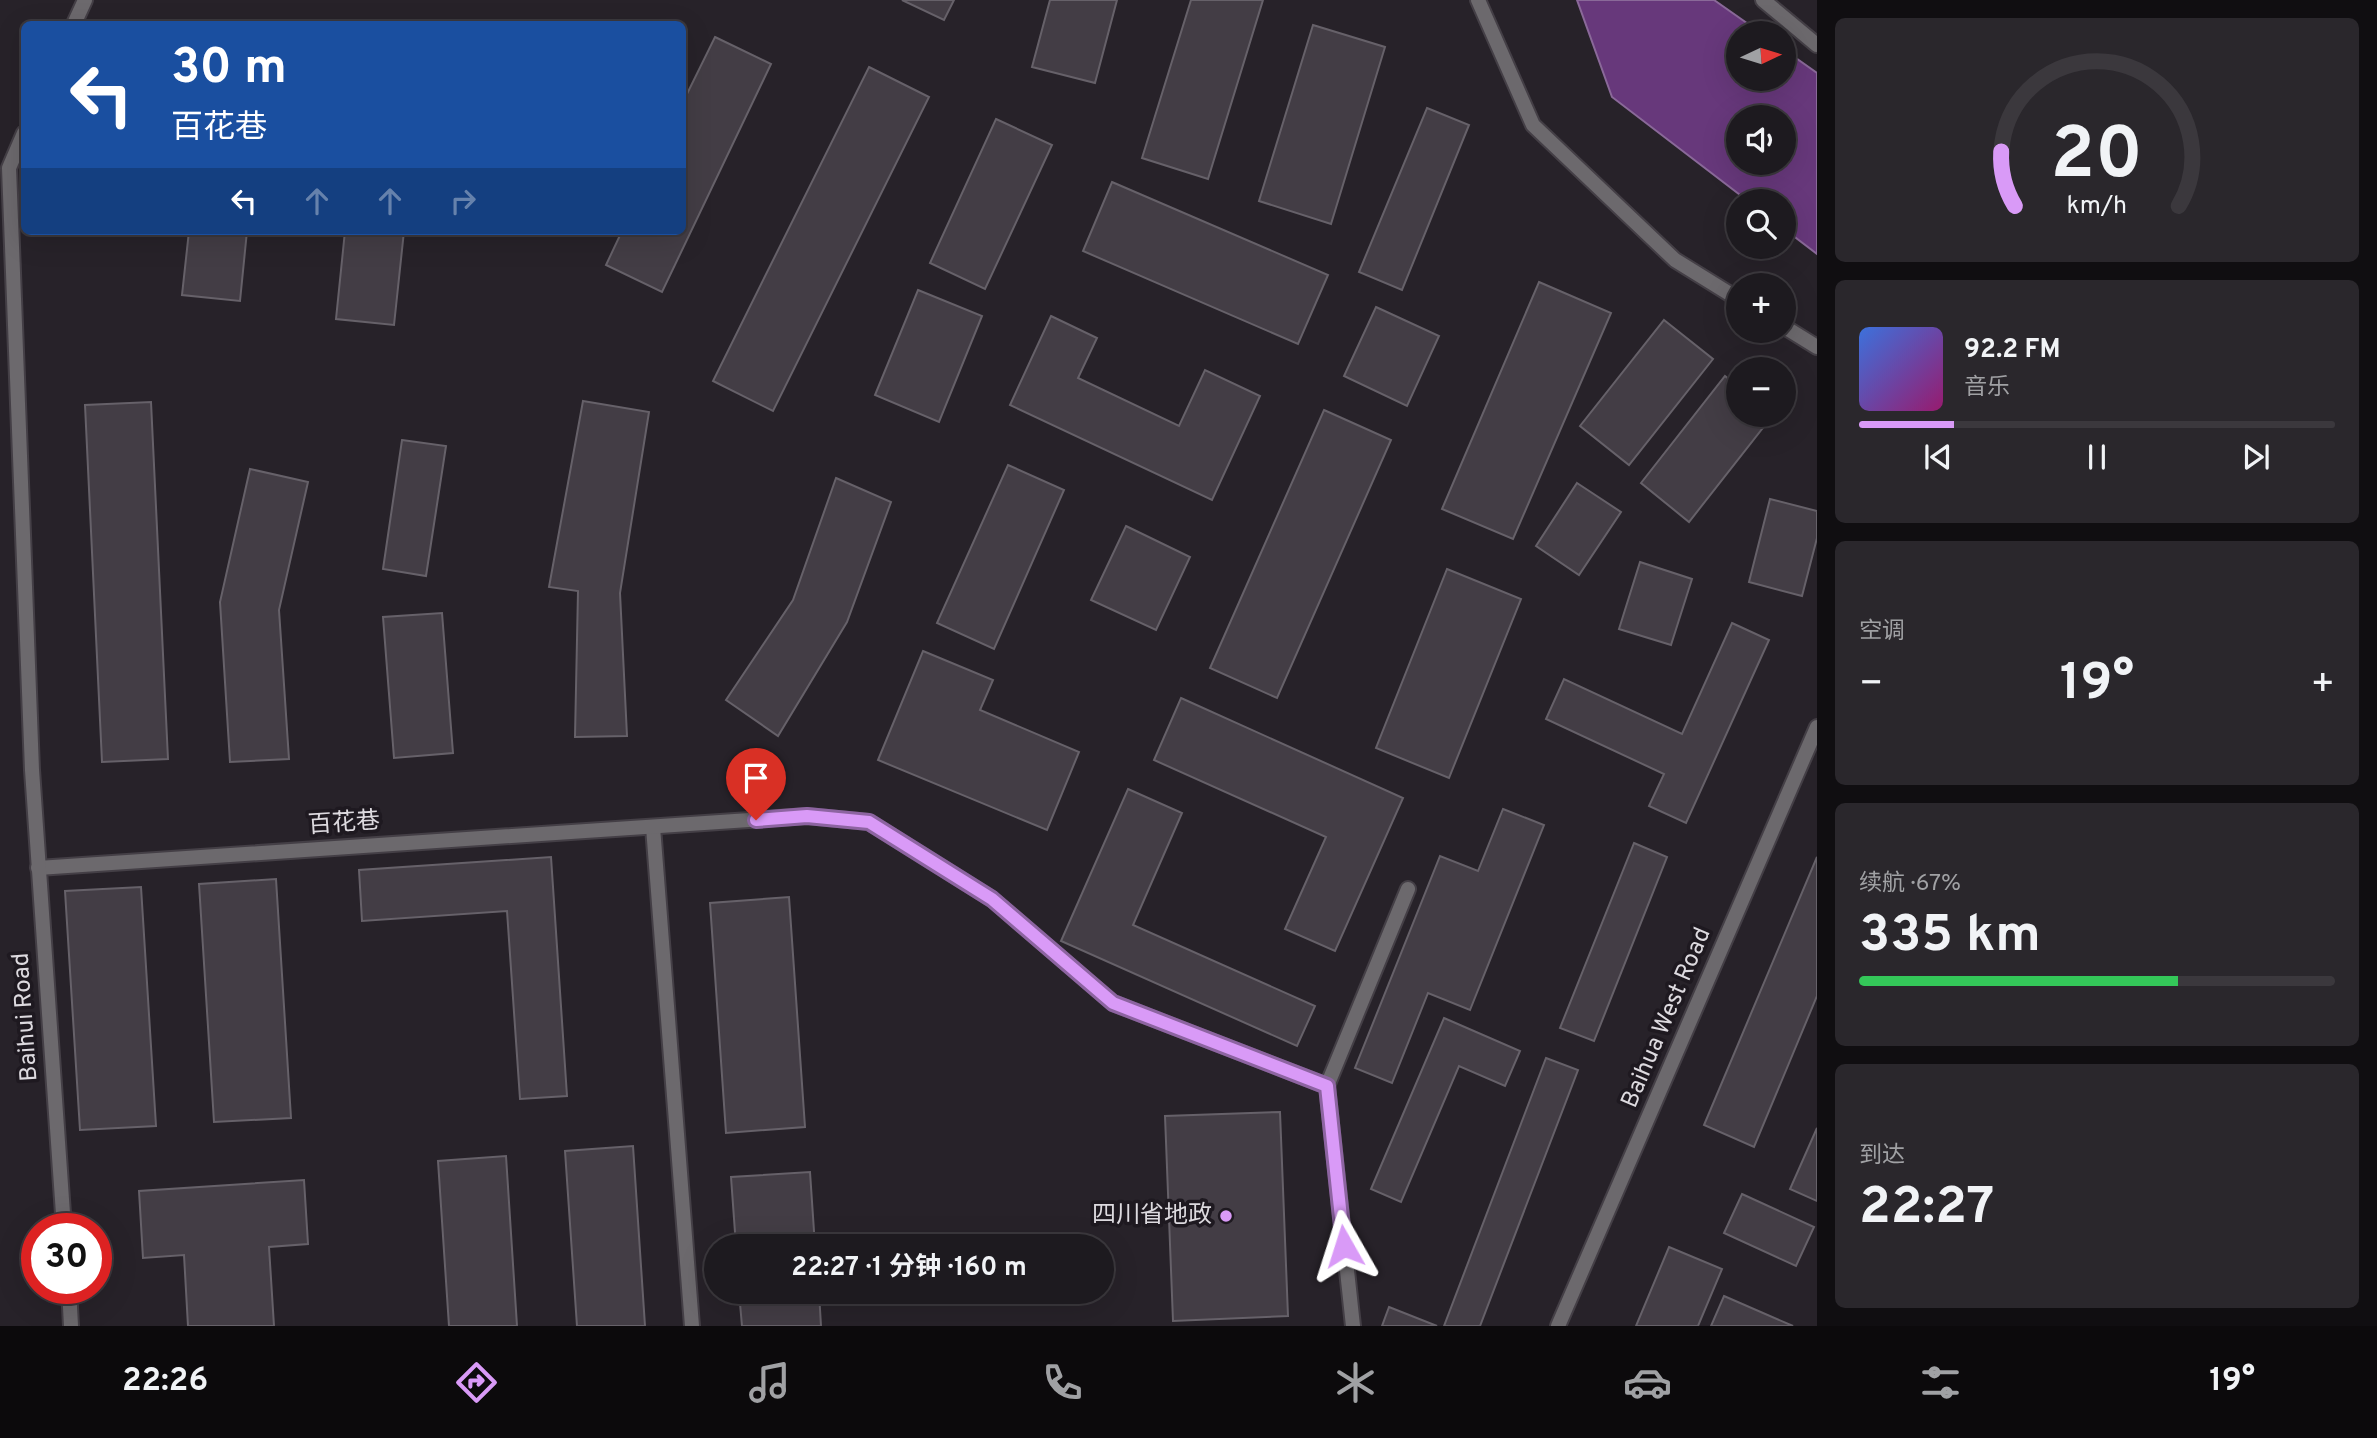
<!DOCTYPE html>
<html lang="zh">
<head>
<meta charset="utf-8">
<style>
	:root { --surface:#1d1a1f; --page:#2a272c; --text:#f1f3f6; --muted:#a0a1a4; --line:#3b383d; --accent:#d99af7 }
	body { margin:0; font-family:Overpass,"Noto Sans SC",sans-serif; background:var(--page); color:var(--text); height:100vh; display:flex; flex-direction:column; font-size:26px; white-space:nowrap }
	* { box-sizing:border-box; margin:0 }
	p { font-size:23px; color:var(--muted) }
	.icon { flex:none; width:38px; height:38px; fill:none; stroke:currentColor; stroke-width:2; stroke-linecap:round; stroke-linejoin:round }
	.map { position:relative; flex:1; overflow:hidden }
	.sheet { display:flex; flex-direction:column; gap:18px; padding:18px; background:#100e11; width:560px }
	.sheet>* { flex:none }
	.guide { position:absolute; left:21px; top:21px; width:665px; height:214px; border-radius:10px; box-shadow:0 7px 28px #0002,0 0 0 2px var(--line); background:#1a4fa0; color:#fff; overflow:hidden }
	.needle { width:46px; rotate:86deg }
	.fabs { position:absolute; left:1726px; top:21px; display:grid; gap:14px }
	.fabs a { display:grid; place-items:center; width:70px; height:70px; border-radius:50%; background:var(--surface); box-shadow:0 7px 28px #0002,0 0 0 2px var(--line); font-size:35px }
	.speed { position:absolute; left:21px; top:1213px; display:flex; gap:14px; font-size:35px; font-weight:700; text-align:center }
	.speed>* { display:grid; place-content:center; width:91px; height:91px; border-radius:50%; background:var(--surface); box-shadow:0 7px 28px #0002,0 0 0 2px var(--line); line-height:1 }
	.speed .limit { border:10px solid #d22; background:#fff; color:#111 }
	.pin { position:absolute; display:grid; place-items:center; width:60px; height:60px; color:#fff; margin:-72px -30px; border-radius:50% 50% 50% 0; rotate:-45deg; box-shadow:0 0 7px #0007 }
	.pin .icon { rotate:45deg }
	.me { position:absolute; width:77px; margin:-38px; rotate:354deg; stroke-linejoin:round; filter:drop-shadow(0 0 5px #0008) }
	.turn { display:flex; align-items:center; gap:24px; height:147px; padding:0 35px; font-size:32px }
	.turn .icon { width:91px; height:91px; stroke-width:2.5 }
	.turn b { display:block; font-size:49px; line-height:60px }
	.lanes { display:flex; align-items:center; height:66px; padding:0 35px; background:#0003; justify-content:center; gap:35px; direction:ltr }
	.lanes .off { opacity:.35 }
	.big { font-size:52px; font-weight:700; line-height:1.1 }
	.sheet .tile { flex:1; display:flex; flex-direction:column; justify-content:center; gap:10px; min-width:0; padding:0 24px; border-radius:10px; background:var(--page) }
	.sheet .dial { align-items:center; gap:0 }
	.dial svg { height:182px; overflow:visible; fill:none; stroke:var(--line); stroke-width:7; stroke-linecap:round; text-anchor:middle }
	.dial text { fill:var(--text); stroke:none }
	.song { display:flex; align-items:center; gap:21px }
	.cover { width:84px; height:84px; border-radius:10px; background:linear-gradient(135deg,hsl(220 70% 55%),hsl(320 70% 35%)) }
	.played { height:7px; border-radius:4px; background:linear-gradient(90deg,var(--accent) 20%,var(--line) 20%) }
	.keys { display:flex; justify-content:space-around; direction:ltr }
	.heat { display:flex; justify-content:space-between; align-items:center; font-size:38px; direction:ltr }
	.charge { height:10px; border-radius:5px; background:linear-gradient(90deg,#34c759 67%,var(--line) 0) }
	.trip { position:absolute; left:704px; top:1234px; width:410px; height:70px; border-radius:35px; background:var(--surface); box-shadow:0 7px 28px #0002,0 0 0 2px var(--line); font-weight:700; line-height:70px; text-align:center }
	.tabs { display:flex; height:112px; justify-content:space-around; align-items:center; background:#0c0a0c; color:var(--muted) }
	.tabs .icon { width:49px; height:49px }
	.tabs .selected { color:var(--accent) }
	.tabs b { font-size:32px; color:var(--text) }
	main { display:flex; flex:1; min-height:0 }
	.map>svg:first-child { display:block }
	.water { fill:#67387b; stroke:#8a6999; stroke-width:2; fill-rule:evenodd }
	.building { fill:#433d45; stroke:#666169; stroke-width:2 }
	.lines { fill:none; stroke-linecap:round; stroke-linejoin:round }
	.minor-casing { stroke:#443f46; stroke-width:18 }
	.tertiary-casing { stroke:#443f46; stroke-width:18 }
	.minor { stroke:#6c696d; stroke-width:14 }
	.tertiary { stroke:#6c696d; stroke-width:14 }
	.route-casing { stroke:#8d64a1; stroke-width:18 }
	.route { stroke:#d99af7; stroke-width:12 }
	.poi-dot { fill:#d99af7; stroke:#1e1920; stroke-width:2.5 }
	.labels { text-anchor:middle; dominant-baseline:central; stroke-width:7; stroke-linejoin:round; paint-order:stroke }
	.street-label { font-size:24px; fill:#dddadf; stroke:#1e1920 }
	.poi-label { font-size:24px; fill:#dddadf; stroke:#1e1920; text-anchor:end }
</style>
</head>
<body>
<main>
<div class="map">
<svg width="1817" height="1326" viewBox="0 0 1817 1326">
	<rect width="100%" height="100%" fill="#272229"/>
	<!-- water -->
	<path class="water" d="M1577,0H1714L1761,33H1738V79H1783V49L1817,73V254L1783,228V201H1748L1612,97ZM1738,117H1783V163H1738Z"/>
	<!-- building -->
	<g class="building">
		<polygon points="902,0 954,0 944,20"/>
		<polygon points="1050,0 1117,0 1095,83 1032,67"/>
		<polygon points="1191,0 1263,0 1208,179 1142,158"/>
		<polygon points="1313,25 1385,47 1331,224 1259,201"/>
		<polygon points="715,37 771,64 662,292 606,265 622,231 682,231 682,104"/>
		<polygon points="869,67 929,97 773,411 713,381"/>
		<polygon points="1427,108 1469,125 1402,290 1359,272"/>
		<polygon points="996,119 1052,145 985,289 930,263"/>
		<polygon points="1112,182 1328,275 1298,344 1083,251"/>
		<polygon points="189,231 247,231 240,301 182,295"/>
		<polygon points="345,231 404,231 394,325 336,319"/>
		<polygon points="1539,282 1611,313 1513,539 1442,509"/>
		<polygon points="918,290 982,316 939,422 875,395"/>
		<polygon points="1376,307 1439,336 1407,406 1344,376"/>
		<polygon points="1051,316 1097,338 1078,378 1179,426 1205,370 1260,396 1212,500 1010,405"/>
		<polygon points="1664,320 1713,359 1629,465 1580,426"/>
		<polygon points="1725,376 1738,387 1738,415 1773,415 1689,522 1641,483"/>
		<polygon points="583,401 649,412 620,593 627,736 575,737 578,591 549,587"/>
		<polygon points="151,402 168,759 102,762 85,405"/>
		<polygon points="1324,410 1391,440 1277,698 1210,668"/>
		<polygon points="402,440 446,446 426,576 383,569"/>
		<polygon points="1008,465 1064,490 994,649 937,623"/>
		<polygon points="250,469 308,482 279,610 289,759 230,762 220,602"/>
		<polygon points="836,478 891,502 847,622 778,736 726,700 793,600"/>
		<polygon points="1577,483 1621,512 1579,575 1536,546"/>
		<polygon points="1770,499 1817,511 1817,538 1802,596 1749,582"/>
		<polygon points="1126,526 1190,557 1156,630 1091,600"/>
		<polygon points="1640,562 1692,579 1671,645 1619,629"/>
		<polygon points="1447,569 1521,599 1449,778 1376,748"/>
		<polygon points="442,613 453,753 394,758 383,617"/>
		<polygon points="1732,623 1769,640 1686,823 1649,806 1664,774 1546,719 1564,679 1682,734"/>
		<polygon points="923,651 993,680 980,710 1079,752 1047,830 878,760"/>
		<polygon points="1181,698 1403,798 1335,951 1285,929 1326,837 1154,760"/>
		<polygon points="1128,789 1182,813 1133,925 1315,1006 1297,1046 1061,941"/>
		<polygon points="1503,809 1544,825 1470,1010 1428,993 1392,1083 1355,1068 1440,856 1478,871"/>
		<polygon points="1634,843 1667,857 1594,1041 1560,1028"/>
		<polygon points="551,857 567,1096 520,1099 507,911 362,921 359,870"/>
		<polygon points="1817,857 1817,996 1754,1147 1704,1125"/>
		<polygon points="276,879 291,1118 214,1122 199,884"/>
		<polygon points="141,887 156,1126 80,1130 65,891"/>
		<polygon points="789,897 805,1127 726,1133 710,903"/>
		<polygon points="1444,1018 1520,1051 1505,1086 1459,1066 1401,1202 1371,1189"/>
		<polygon points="1546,1058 1578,1070 1480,1326 1444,1326"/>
		<polygon points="1280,1112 1288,1316 1173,1321 1165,1116"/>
		<polygon points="1817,1128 1817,1201 1790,1189"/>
		<polygon points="633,1146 645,1326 577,1326 565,1151"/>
		<polygon points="506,1156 517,1326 449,1326 438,1161"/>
		<polygon points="810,1172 815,1246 736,1246 731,1177"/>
		<polygon points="304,1180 308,1244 269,1247 274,1326 188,1326 184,1255 143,1258 139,1191"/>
		<polygon points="1742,1194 1814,1227 1796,1266 1724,1233"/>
		<polygon points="1669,1247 1722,1269 1698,1326 1636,1326"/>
		<polygon points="739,1292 819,1292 821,1326 742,1326"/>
		<polygon points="1724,1296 1793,1326 1711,1326"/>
		<polygon points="1389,1307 1437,1326 1382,1326"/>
	</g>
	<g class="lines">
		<!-- minor casing -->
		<g class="minor-casing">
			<g id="minor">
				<polyline points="1478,0 1533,125 1675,260 1738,299"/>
				<polyline points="1763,0 1817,45"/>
				<polyline points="1783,326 1817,347"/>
				<polyline points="653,827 692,1326"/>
				<polyline points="38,868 807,816 869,822 992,899 1113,1003 1327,1086 1353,1326"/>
				<polyline points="1327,1086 1408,889"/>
				<polyline points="1558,1326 1817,727"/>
			</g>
		</g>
		<!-- tertiary casing -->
		<g class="tertiary-casing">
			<g id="tertiary">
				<polyline points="74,24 85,0"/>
				<polyline points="24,133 9,168 32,770 64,1228"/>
				<polyline points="69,1288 71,1326"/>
			</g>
		</g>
		<!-- minor -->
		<use href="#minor" class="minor"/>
		<!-- tertiary -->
		<use href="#tertiary" class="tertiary"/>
	</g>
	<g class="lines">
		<!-- route casing -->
		<g class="route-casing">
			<polyline id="route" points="756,820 807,816 869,822 992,899 1113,1003 1327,1086 1344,1246"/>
		</g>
		<!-- route -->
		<use href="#route" class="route"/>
	</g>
	<!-- markers -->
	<circle class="poi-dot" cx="1226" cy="1216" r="7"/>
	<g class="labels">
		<!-- street labels -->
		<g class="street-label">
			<text transform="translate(344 824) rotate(-4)">百花巷</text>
			<text transform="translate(26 1017) rotate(-94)">Baihui Road</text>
			<text transform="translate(1667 1018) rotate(-67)">Baihua West Road</text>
		</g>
		<!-- poi labels -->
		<g class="poi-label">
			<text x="1212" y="1216">四川省地政</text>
		</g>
	</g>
</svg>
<div class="fabs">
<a><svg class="needle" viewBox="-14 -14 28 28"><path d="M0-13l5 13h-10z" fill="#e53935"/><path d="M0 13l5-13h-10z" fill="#a0a1a4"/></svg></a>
<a><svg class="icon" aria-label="sound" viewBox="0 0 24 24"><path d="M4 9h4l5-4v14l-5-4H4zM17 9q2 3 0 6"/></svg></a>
<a><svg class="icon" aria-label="search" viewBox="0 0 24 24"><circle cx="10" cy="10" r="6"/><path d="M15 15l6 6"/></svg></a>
<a>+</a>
<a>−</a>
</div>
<div class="speed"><div class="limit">30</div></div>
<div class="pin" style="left:756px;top:820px;background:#d93025"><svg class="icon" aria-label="arrive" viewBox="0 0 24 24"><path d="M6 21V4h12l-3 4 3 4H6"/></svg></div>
<svg class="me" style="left:1344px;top:1246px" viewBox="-20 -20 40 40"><path d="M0-17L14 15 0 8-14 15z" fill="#d99af7" stroke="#fff" stroke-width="4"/></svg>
<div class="trip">22:27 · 1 分钟 · 160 m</div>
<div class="guide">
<div class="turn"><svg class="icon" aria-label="left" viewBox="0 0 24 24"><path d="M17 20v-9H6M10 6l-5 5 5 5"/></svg><div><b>30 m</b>百花巷</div></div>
<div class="lanes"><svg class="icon" aria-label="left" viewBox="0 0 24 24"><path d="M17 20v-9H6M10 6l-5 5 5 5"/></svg><svg class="icon off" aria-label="ahead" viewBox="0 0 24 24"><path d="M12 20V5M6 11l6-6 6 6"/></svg><svg class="icon off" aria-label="ahead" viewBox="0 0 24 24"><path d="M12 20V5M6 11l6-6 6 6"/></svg><svg class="icon off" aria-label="right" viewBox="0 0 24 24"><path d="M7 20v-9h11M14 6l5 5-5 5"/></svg></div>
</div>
</div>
<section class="sheet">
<div class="tile dial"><svg viewBox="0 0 100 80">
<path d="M14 69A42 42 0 1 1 86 69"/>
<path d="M14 69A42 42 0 0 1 8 45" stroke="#d99af7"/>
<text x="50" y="56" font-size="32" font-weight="700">20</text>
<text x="50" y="72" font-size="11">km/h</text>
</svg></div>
<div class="tile">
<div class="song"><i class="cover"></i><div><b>92.2 FM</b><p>音乐</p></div></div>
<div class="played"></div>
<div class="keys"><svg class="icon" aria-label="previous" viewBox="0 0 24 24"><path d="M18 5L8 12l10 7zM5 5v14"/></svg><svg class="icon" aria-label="pause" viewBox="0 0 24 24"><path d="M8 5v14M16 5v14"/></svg><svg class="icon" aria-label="next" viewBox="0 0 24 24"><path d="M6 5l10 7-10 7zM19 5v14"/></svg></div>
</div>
<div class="tile"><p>空调</p>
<div class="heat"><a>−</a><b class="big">19°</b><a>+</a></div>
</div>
<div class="tile"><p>续航 · 67%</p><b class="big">335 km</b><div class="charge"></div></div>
<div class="tile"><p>到达</p><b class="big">22:27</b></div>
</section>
</main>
<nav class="tabs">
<b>22:26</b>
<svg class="icon selected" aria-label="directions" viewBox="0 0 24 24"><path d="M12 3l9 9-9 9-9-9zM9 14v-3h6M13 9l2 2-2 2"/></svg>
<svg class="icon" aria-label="music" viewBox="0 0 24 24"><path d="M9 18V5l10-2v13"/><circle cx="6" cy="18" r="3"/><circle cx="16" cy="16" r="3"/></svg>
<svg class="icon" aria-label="phone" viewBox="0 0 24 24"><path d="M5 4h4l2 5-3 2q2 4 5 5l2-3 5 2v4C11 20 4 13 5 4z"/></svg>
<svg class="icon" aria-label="climate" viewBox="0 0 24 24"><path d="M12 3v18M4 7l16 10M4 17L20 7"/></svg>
<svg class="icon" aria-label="car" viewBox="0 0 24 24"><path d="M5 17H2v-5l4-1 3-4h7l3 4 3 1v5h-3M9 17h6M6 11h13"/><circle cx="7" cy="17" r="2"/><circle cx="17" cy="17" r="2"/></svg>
<svg class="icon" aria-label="filters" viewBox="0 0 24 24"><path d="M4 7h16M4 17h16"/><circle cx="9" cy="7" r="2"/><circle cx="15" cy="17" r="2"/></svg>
<b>19°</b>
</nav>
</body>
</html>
